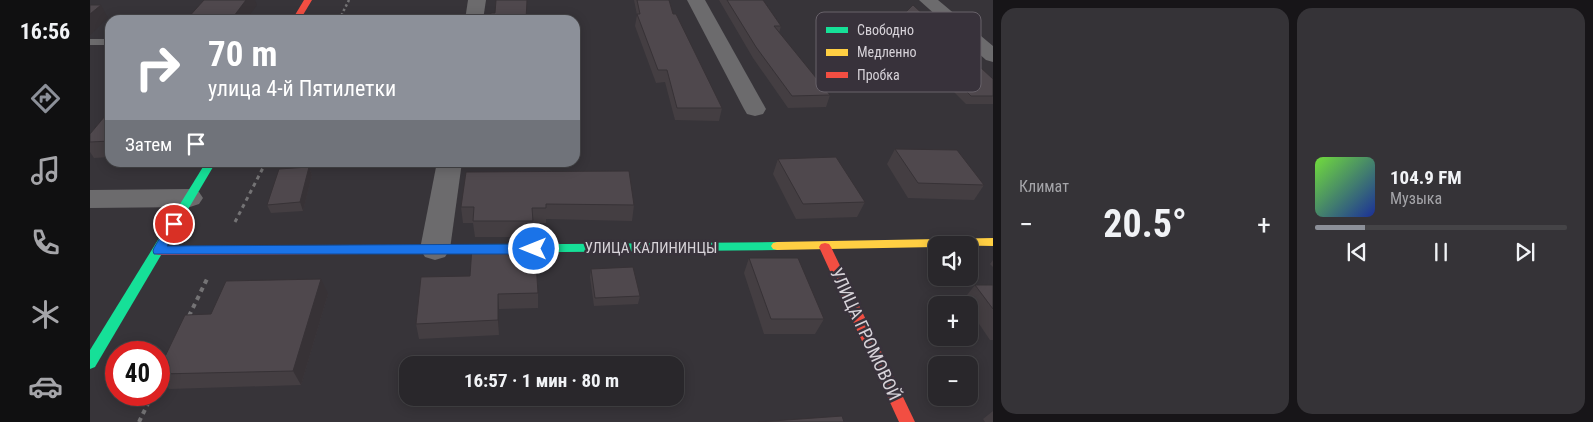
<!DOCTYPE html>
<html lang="ru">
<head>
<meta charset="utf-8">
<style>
	:root { --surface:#29272b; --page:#353337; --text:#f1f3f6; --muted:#a5a5a9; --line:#454447; --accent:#8c9099 }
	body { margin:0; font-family:"Roboto Condensed",sans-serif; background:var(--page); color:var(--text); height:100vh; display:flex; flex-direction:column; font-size:19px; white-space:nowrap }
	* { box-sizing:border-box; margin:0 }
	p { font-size:16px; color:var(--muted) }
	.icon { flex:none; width:28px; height:28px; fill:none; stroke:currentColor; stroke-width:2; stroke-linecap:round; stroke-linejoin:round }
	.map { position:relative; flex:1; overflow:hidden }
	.sheet { display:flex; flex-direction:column; gap:8px; padding:8px; background:#171518; width:600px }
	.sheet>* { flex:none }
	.guide { position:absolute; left:15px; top:15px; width:475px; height:152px; border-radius:15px; box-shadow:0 2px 12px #0003,0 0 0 1px var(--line); background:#8c9099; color:#fff; overflow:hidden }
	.controls { position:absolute; left:838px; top:236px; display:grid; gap:10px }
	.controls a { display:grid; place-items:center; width:50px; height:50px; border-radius:10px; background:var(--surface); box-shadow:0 2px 12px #0003,0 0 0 1px var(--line); font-size:25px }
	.speed { position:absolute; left:15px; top:341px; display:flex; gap:10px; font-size:25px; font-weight:700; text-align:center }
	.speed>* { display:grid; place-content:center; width:65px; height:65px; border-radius:50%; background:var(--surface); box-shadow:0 2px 12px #0003,0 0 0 1px var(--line); line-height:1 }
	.speed .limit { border:8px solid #d22; background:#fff; color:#111 }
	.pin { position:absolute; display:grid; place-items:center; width:42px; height:42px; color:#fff; margin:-21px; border:2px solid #fff; border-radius:50%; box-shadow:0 1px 5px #0007 }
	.me { position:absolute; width:55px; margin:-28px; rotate:270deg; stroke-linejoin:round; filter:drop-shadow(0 0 4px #0008) }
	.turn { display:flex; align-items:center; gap:18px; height:105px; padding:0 20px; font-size:22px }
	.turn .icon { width:65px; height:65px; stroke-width:2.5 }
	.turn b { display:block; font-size:35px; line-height:42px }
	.then { display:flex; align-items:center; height:48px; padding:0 20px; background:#0003; gap:10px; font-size:19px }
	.big { font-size:38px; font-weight:700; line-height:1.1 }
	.sheet .widget { flex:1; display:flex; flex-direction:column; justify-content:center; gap:8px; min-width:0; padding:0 18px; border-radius:15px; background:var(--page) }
	.song { display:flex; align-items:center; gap:15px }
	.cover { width:60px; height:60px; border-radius:8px; background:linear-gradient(135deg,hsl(100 70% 55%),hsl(230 70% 35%)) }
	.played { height:5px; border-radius:2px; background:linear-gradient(90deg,var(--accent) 20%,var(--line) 20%) }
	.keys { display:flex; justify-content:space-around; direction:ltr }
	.heat { display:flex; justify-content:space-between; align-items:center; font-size:28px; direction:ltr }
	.sheet .tiles { flex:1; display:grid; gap:8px; grid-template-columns:repeat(2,1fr) }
	.trip { position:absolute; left:309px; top:356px; width:285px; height:50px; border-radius:15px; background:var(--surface); box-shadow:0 2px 12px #0003,0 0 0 1px var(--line); font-weight:700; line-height:50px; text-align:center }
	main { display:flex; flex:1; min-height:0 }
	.tab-bar { display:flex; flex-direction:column; width:90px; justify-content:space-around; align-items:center; background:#101011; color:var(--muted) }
	.tab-bar .icon { width:35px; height:35px }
	.tab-bar .current { color:var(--accent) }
	.tab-bar b { font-size:22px; color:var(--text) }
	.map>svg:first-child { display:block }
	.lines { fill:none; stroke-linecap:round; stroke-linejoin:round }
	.path-far2 { stroke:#747375; stroke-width:2.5; stroke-dasharray:2.5 2.5; stroke-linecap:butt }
	.path-far1 { stroke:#747375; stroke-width:3; stroke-dasharray:4 4; stroke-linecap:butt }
	.path { stroke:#747375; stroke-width:4; stroke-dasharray:4.5 4.5; stroke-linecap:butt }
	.lane { fill:#6c6b6d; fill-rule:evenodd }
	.street { fill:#6c6b6d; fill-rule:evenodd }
	.fast { fill:#16e098; fill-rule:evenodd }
	.slow { fill:#ffcf43; fill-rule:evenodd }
	.jam { fill:#f24e42; fill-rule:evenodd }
	.wall { fill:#443e42 }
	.shaded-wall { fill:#373236 }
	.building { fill:#4f484d; stroke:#373236 }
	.route { fill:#1a73e8; stroke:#114b97 }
	.labels { text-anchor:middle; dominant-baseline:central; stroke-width:5; stroke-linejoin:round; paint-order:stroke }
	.street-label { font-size:15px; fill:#d7d3d9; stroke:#38323b }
	.near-street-label { font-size:18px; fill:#d7d3d9; stroke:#38323b }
	.key { fill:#38323b; stroke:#68626a; stroke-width:1 }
	.key-label { font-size:14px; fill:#d7d3d9 }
</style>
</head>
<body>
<main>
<nav class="tab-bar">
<b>16:56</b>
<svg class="icon current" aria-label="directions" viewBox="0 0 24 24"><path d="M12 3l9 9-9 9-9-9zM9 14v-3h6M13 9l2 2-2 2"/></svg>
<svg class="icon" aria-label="music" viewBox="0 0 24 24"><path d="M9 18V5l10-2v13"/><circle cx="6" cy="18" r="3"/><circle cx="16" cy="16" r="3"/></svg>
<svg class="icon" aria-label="phone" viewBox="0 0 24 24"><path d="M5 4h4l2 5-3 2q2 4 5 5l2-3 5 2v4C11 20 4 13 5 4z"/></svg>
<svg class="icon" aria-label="climate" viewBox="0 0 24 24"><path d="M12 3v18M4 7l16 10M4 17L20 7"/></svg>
<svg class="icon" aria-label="car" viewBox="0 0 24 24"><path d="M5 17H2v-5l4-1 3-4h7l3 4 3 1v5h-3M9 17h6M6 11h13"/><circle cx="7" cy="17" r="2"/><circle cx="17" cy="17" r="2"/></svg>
</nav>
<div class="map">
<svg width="903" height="422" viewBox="0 0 903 422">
	<rect width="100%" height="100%" fill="#373439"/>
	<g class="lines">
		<!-- path-far2 -->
		<polyline class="path-far2" points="249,20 259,0"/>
		<!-- path-far1 -->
		<polyline class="path-far1" points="145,222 176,162"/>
		<!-- path -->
		<g class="path">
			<polyline points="99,316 117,279"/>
			<polyline points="49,422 62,395"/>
		</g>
		<!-- lane -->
		<rect class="lane" x="0" y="39" width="20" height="6"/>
		<!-- street -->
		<g class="street">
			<polygon points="378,0 396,0 393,20 375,20"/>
			<polygon points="597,0 615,0 676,109 673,114 665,116 657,114 654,109"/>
			<polygon points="829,0 848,0 903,46 903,62 896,60"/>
			<polygon points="347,162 372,162 360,249 355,257 345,260 335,257 330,249"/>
			<polygon points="100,189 109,192 113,198 109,204 100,207 0,208 0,190"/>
		</g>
		<!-- fast -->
		<g class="fast">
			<polygon points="116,162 126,162 5,367 0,369 0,350"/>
			<polygon points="687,242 691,243 693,246 691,249 687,250 274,254 270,253 268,250 270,247 274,246"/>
		</g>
		<!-- slow -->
		<polygon class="slow" points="903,238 903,246 846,245 846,247 687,250 683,249 681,246 683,243 687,242"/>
		<!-- jam -->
		<g class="jam">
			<polygon points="214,0 222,0 210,20 202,20"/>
			<polygon points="735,243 739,244 741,247 825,422 809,422 729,247 731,244"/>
			<polygon points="274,246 278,247 280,250 278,253 274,254 69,255 65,254 63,251 65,248 69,247"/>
		</g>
	</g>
	<!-- wall -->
	<g class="wall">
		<polygon points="544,0 579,0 583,14 632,108 629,121 585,120 575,82 566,83 545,26 547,15"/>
		<polygon points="629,0 673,0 691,26 689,33 740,95 736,107 698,108 663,58"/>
		<polygon points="790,12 903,79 903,104 876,104 850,78 841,78 787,20"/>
		<polygon points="20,110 20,157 4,158 0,152 0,134"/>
		<polygon points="805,149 894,185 884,200 818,198 797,164"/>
		<polygon points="688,159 775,202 767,217 706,219 683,174"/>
		<polygon points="219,167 222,175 213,211 181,213 177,205"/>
		<polygon points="376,172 544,205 542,221 456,219 456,223 443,223 443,237 385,237 383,223 373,223 371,207"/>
		<polygon points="659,258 734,319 725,334 674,334 654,273"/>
		<polygon points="903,260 903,267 900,264"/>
		<polygon points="501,269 550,296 548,304 504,306 500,277"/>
		<polygon points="331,277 448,293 448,308 409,309 409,335 329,339 326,324"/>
		<polygon points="885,285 903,285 903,340 900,340 879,309 879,305 876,305 873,300"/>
		<polygon points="238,294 211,385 79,389 69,377 69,369 121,314"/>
		<polygon points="903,411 903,422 895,422 893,419"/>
	</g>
	<!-- shaded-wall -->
	<g class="shaded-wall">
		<polygon points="156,0 165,0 167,5 156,20 141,20"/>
		<polygon points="11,5 18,18 0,35 0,14"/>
		<polygon points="219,167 222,175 213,211 210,202"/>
		<polygon points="231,279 238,294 211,385 203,371"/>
		<polygon points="408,294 409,309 409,335 408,320"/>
	</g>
	<!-- building -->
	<g class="building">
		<polygon points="114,0 156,0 141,20 96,20"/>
		<polygon points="406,0 437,0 436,20 400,20 401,13 405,13"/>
		<polygon points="547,0 579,0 583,14 586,14 632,108 587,108 577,70 568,70 547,14 550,14"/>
		<polygon points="637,0 673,0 691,26 684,26 740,95 702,96 666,47"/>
		<polygon points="0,5 11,5 0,14"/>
		<polygon points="823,5 903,79 903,96 881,96 855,70 845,70 790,12 816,12"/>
		<polygon points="20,110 20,141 0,142 0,134"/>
		<polygon points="805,149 867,150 894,185 828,183"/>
		<polygon points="746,157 775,202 713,204 688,159"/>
		<polygon points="219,167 210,202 177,205 189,169"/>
		<polygon points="539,171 544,205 456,204 456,208 442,208 443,221 383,221 384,207 371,207 376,172"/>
		<polygon points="382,247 445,247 448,293 408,294 408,320 326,324 331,277 380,276"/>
		<polygon points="659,258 708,258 734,319 681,319"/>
		<polygon points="543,267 550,296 505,298 501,269"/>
		<polygon points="231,279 203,371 69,374 69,369 95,315 121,314 136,281"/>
		<polygon points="885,285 903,285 903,309"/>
		<polygon points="752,416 754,422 668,422"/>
	</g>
	<!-- route -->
	<polygon class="route" points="84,220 90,224 77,246 444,244 450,249 444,254 64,254 63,251 64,248 80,221"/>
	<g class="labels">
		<!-- street labels -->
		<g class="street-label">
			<text x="561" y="248">УЛИЦА КАЛИНИНЦЫ</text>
		</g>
		<!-- near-street labels -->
		<g class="near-street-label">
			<text transform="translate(776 334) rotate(65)">УЛИЦА ГРОМОВОЙ</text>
		</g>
	</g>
	<!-- legend -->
	<rect x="726" y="12" width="165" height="80" rx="8" class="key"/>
	<rect x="736" y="27" width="22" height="6" fill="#16e098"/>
	<rect x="736" y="49" width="22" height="7" fill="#ffcf43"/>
	<rect x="736" y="72" width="22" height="6" fill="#f24e42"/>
	<g class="key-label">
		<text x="767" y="35">Свободно</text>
		<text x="767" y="57">Медленно</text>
		<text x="767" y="80">Пробка</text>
	</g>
</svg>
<div class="controls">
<a><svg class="icon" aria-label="sound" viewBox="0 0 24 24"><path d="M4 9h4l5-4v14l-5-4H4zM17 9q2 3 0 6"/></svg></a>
<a>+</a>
<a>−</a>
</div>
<div class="speed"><div class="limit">40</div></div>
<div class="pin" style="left:84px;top:224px;background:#d93025"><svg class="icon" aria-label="arrive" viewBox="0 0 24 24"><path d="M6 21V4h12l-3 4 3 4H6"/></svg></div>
<svg class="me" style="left:444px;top:249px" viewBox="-20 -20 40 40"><circle r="17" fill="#1a73e8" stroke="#fff" stroke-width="3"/><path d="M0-11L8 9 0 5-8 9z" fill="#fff"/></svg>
<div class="trip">16:57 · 1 мин · 80 m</div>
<div class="guide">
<div class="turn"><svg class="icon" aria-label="right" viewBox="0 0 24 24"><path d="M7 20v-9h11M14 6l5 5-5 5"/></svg><div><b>70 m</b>улица 4-й Пятилетки</div></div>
<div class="then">Затем<svg class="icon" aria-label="arrive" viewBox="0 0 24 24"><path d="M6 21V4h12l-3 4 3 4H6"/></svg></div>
</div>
</div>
<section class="sheet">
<div class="tiles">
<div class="widget"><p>Климат</p>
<div class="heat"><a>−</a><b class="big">20.5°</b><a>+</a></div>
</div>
<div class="widget">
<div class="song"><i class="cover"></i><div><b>104.9 FM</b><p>Музыка</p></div></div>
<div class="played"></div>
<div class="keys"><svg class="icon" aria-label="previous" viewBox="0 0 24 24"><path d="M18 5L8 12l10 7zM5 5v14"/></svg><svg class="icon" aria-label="pause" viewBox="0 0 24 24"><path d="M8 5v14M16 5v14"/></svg><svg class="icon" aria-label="next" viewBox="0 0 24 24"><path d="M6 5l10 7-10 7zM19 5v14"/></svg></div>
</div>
</div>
</section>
</main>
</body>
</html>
